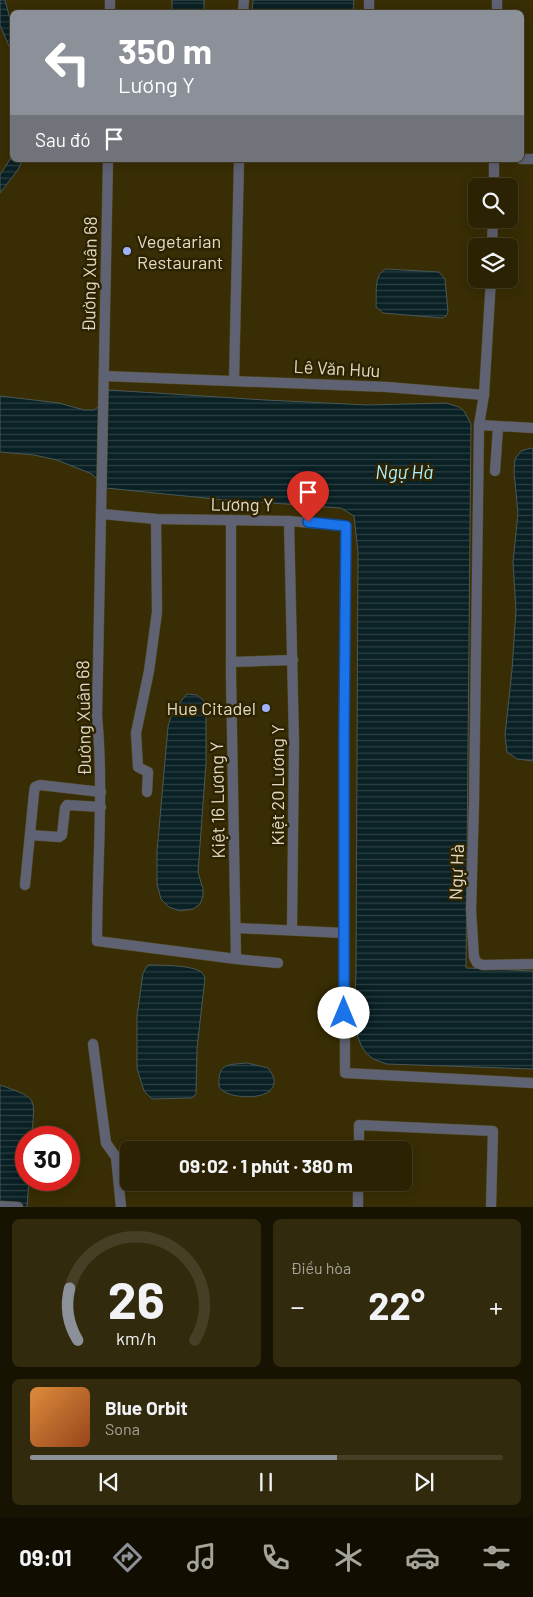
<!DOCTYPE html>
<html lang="vi">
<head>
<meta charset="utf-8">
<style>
	:root { --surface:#2a2203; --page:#322a0d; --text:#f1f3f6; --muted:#a5a49a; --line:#463f25; --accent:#8c9099 }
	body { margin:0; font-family:Barlow,sans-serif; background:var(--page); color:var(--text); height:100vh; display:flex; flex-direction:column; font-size:19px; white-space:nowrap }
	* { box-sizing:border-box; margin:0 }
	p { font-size:16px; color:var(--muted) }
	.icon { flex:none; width:28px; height:28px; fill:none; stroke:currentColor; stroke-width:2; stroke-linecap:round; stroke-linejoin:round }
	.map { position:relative; height:1207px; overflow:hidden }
	.details { display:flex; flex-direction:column; gap:12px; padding:12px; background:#171302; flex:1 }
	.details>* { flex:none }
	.top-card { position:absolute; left:10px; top:10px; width:514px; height:152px; border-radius:8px; box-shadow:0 2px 12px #0003,0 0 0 1px var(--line); background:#8c9099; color:#fff; overflow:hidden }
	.controls { position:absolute; left:468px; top:178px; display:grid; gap:10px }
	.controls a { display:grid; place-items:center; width:50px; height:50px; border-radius:8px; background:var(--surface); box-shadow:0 2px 12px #0003,0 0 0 1px var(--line); font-size:25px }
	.speed { position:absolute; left:15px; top:1126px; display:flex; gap:10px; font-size:25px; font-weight:700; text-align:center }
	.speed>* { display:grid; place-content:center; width:65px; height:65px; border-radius:50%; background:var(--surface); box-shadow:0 2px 12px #0003,0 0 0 1px var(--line); line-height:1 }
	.speed .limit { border:8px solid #d22; background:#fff; color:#111 }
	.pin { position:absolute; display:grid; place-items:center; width:42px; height:42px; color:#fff; margin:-51px -21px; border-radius:50% 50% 50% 0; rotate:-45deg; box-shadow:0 0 5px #0007 }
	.pin .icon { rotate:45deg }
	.me { position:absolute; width:55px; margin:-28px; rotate:0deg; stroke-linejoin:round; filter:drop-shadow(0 0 4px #0008) }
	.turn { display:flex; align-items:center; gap:18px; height:105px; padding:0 25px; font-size:22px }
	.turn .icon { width:65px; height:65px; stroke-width:2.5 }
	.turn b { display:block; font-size:35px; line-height:42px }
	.then { display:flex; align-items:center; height:48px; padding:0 25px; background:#0003; gap:10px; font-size:19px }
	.big { font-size:38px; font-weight:700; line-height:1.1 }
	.details .tile { flex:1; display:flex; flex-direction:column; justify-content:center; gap:8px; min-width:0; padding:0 18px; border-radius:8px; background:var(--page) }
	.details .dial { align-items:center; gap:0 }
	.dial svg { height:130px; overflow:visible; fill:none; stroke:var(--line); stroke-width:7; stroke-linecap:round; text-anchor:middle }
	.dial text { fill:var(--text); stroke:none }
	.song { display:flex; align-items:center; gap:15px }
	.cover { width:60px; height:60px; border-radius:8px; background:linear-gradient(135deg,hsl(30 70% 55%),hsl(20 70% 35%)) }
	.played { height:5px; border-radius:2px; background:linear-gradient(90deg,var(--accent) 65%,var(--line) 65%) }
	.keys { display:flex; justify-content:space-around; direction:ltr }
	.heat { display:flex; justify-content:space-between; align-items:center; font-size:28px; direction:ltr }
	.details .tiles { flex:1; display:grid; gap:12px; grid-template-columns:1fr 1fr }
	.tile:last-child { grid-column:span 2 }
	.trip { position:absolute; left:120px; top:1141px; width:292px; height:50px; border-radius:8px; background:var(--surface); box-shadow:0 2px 12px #0003,0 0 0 1px var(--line); font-weight:700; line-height:50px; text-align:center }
	.menu { display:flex; height:80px; justify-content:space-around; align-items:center; background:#110e01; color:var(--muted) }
	.menu .icon { width:35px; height:35px }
	.menu .active { color:var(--accent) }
	.menu b { font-size:22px; color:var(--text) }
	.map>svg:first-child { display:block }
	.water { fill:url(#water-rules); stroke:#4a5855 }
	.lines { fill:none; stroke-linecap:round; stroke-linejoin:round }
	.minor-casing { stroke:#534923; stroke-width:11 }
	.minor { stroke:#5e6272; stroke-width:10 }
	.route-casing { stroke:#114b97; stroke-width:12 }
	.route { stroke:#1a73e8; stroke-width:9 }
	.poi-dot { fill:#a1b2fd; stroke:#2e2300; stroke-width:2 }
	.labels { text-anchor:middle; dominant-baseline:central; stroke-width:5; stroke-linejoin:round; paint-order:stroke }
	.poi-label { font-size:18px; fill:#e1dbc6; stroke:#2e2300; text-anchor:start }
	.street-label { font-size:18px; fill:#e1dbc6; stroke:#2e2300 }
	.water-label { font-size:19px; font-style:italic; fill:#a8efff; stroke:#2e2300 }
</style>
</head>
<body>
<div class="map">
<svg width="533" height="1207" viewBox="0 0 533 1207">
	<defs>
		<pattern id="water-rules" width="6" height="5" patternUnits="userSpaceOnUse" patternTransform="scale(1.25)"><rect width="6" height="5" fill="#092025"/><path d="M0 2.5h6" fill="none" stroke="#2d4043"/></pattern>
	</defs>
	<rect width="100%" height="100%" fill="#382d04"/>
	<!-- water -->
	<g class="water">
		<polygon points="0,0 5,0 12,27 12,53 0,25"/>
		<rect x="172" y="0" width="32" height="12"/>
		<polygon points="253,0 354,0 353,12 252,12"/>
		<polygon points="12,156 12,160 23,160 17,171 0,193 0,175"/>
		<path d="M386,269L439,272L445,279L448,312L446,316L442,318L383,313L376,307C377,294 373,275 386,269Z"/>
		<path d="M109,390L265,400L368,405L446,403L459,407L464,411L471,424L466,968L533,971V1069L387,1064C382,1062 376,1061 372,1058C348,1042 356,996 356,971L358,552L354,516L341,508L215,499L106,488L92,474L57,460L34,455L0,452V396L59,403L84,410H94L107,400Z"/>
		<polygon points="531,448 533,449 533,761 517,759 507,752 505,735 512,670 516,610 513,562 518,513 514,472 515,459 521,451"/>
		<path d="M187,694L197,695L204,701L206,714V763L198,872L203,889V896L200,904L193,909L180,911L169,907L161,899L157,884V852L168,727C171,712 178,705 187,694Z"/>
		<path d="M148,965C159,965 192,965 201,972C203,973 204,976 205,978L197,1048L196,1094L192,1098L152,1099L144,1091L137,1068V1016L143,973Z"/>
		<path d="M247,1063L268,1068C270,1071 273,1075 274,1079C277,1101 236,1099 225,1092C222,1091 221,1089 219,1087C218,1063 226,1065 247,1063Z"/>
		<path d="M0,1085C40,1099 34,1097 32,1137L26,1138V1180H29L27,1207H0Z"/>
	</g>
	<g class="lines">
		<!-- minor casing -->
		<g class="minor-casing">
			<g id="minor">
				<polyline points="110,12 110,0"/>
				<polyline points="243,12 244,0"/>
				<polyline points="369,12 369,0"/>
				<polyline points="497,12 497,0"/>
				<polyline points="521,159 533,159"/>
				<path d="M108,160L97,716C104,791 97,866 97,941L236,959L278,963"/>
				<polyline points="494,186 494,160"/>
				<polyline points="492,246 493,219"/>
				<polyline points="491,279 484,395 479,425 474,803 471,910 474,957 477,963 483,965 533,964"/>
				<polyline points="104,376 387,387 484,395"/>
				<polyline points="234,381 239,160"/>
				<polyline points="479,425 533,428"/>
				<polyline points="495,471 498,428"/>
				<polyline points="102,514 156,519 289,521 346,526 344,735 345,1073 533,1083"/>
				<polyline points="231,520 231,676 236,959"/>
				<polyline points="289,521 294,743 292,930"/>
				<polyline points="231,662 293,660"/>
				<polyline points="147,792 148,772 138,767 136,733 149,671 157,612 156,519"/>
				<polyline points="30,835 59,837 62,835 65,808 67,805 101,807"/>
				<polyline points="25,885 34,793 35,787 40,785 101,792"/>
				<polyline points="237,928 344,933"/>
				<polyline points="93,1044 106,1143 116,1157 121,1207"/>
				<polyline points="359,1150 359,1125 493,1131 491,1207"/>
				<polyline points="0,1206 18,1207"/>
				<polyline points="358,1207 358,1182"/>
			</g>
		</g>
		<!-- minor -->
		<use href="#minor" class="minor"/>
	</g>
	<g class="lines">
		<!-- route casing -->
		<g class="route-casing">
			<polyline id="route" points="308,522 346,526 344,735 344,1013"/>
		</g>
		<!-- route -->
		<use href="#route" class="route"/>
	</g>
	<!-- markers -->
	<g class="poi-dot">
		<circle cx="127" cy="251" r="5"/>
		<circle cx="266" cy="708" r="5"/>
	</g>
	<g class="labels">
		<!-- poi labels -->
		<g class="poi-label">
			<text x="137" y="241">Vegetarian<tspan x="137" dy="21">Restaurant</tspan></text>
			<text x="256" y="708" text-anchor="end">Hue Citadel</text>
		</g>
		<!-- street labels -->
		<g class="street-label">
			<text transform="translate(89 274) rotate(-89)">Đường Xuân 68</text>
			<text transform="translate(337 368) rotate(3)">Lê Văn Hưu</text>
			<text transform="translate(242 504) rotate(1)">Lương Y</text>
			<text transform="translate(83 718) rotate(-91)">Đường Xuân 68</text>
			<text transform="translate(277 785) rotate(-90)">Kiệt 20 Lương Y</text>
			<text transform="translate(217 800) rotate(-91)">Kiệt 16 Lương Y</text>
			<text transform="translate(456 872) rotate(-88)">Ngự Hà</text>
		</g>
		<!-- water labels -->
		<g class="water-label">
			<text x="404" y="471">Ngự Hà</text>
		</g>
	</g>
</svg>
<div class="controls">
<a><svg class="icon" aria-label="search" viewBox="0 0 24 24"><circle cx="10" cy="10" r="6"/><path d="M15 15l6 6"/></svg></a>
<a><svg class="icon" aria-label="layers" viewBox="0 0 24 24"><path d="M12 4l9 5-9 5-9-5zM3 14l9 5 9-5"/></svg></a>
</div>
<div class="speed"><div class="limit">30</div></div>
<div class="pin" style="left:308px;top:522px;background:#d93025"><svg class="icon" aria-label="arrive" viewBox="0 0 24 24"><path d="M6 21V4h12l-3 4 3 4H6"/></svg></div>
<svg class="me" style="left:344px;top:1013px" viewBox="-20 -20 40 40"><circle r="19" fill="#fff"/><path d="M0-13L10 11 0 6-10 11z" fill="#1a73e8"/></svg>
<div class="trip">09:02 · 1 phút · 380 m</div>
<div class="top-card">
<div class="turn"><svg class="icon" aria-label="left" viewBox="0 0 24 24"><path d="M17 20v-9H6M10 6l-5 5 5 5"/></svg><div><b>350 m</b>Lương Y</div></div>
<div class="then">Sau đó<svg class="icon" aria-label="arrive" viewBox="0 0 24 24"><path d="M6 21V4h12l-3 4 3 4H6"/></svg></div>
</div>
</div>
<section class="details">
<div class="tiles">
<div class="tile dial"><svg viewBox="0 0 100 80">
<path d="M14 69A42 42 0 1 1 86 69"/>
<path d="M14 69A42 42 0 0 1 9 37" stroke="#8c9099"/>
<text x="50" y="56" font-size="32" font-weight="700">26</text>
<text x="50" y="72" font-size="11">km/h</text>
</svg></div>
<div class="tile"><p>Điều hòa</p>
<div class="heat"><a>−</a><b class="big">22°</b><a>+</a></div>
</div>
<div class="tile">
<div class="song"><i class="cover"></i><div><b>Blue Orbit</b><p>Sona</p></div></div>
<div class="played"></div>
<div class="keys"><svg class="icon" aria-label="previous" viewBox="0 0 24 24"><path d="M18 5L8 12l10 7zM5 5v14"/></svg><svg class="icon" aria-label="pause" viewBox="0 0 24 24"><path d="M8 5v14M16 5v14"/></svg><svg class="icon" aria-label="next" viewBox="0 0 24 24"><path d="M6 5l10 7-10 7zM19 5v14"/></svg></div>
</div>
</div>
</section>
<nav class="menu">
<b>09:01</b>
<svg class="icon active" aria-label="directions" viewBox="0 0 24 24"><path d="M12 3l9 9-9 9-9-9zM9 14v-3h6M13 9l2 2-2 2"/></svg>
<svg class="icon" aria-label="music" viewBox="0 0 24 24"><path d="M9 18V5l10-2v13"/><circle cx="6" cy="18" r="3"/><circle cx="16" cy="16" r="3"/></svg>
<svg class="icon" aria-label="phone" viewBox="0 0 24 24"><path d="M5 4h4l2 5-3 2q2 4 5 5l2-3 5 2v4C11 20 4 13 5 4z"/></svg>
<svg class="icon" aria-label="climate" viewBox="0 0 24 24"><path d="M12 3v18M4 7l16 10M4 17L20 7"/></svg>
<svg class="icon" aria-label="car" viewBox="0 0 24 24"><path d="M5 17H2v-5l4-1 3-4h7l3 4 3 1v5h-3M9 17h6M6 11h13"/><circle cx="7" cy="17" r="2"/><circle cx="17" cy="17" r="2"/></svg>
<svg class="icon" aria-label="filters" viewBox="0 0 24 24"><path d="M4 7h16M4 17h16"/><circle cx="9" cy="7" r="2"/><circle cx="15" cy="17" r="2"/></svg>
</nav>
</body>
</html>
